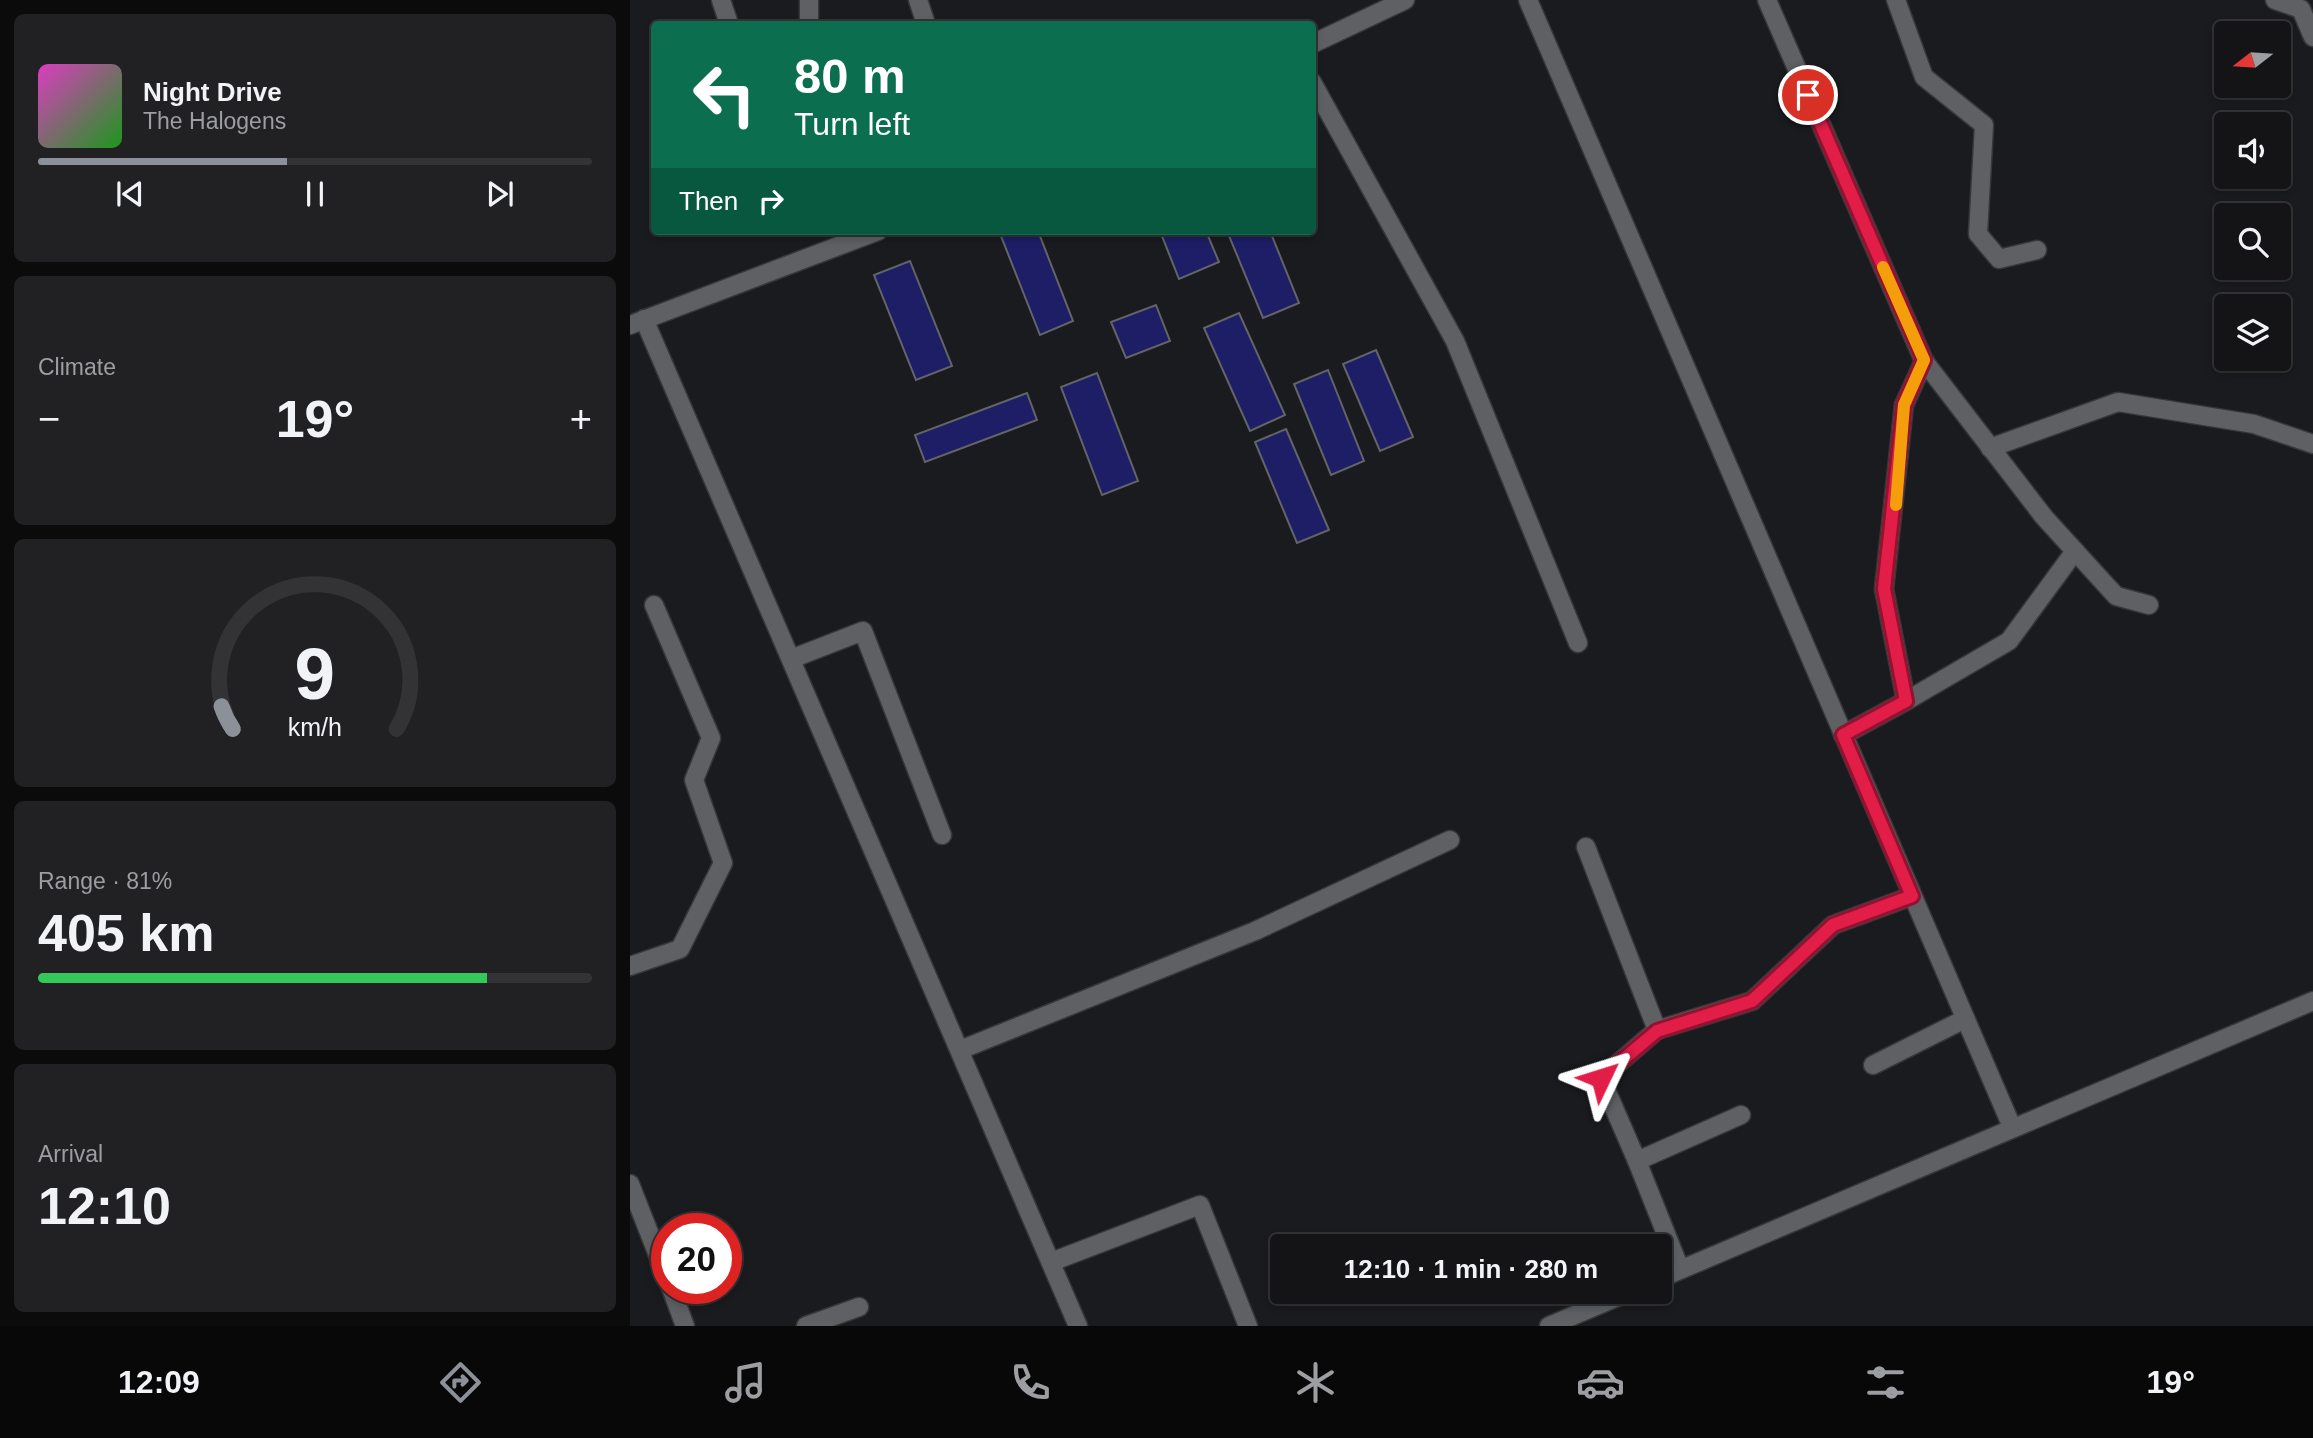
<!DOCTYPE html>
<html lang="en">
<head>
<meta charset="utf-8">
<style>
	:root { --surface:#141416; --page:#212123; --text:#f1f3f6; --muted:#9d9ea1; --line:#333335; --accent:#8c9099 }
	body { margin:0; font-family:Arial,sans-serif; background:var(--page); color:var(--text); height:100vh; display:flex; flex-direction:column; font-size:26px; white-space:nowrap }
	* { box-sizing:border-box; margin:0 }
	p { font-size:23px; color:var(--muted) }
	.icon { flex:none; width:38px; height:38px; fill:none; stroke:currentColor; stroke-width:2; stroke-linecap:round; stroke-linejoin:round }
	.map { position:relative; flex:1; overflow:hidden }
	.sheet { display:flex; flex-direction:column; gap:14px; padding:14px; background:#0b0b0c; width:630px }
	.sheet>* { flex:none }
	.top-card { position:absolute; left:21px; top:21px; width:665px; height:214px; border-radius:7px; box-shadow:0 4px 10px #0003,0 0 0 2px var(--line); background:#0b6e4f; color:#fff; overflow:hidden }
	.needle { width:46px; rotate:253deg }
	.buttons { position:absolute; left:1584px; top:21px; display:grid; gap:14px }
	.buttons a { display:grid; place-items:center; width:77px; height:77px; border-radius:7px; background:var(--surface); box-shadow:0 4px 10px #0003,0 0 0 2px var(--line); font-size:35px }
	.speed { position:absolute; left:21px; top:1213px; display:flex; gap:14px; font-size:35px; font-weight:700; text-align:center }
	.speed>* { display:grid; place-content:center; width:91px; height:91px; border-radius:50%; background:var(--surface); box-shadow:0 4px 10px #0003,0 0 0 2px var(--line); line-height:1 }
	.speed .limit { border:10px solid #d22; background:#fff; color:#111 }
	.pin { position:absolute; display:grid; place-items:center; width:60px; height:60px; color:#fff; margin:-30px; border:4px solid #fff; border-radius:50%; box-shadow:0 2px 7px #0007 }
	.me { position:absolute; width:77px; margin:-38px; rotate:49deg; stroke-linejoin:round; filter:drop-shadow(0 0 5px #0008) }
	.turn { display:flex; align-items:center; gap:24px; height:147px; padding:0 28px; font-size:32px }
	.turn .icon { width:91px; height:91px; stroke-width:2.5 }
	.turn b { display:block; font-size:49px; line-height:60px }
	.then { display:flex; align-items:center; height:66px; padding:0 28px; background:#0003; gap:14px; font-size:26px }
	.big { font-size:52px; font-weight:600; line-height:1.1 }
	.sheet .card { flex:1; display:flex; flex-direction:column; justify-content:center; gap:10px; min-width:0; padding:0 24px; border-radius:10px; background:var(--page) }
	.sheet .dial { align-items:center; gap:0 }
	.dial svg { height:182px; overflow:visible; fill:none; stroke:var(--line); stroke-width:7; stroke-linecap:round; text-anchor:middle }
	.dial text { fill:var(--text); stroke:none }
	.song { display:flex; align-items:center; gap:21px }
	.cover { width:84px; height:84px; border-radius:10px; background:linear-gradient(135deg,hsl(310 70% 55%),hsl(120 70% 35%)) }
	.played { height:7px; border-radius:4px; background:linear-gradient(90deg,var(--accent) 45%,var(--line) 45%) }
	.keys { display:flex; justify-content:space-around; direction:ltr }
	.heat { display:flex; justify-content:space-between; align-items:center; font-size:38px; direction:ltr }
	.charge { height:10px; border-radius:5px; background:linear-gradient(90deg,#34c759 81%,var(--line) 0) }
	.trip { position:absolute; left:640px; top:1234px; width:402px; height:70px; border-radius:7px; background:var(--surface); box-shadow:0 4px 10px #0003,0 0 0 2px var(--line); font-weight:600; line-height:70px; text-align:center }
	.dock { display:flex; height:112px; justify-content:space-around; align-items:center; background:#080809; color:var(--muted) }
	.dock .icon { width:49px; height:49px }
	.dock .current { color:var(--accent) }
	.dock b { font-size:32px; color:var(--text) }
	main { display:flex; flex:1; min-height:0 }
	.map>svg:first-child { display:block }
	.building { fill:#1d1e66; stroke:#636468; stroke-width:2 }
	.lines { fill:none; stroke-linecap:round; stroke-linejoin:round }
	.minor-casing { stroke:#363739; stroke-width:21 }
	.minor { stroke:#5f6064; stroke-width:18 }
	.route-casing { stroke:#92132f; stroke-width:18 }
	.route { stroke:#e11d48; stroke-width:12 }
	.slow { stroke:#f59e0b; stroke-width:12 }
</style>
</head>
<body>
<main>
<section class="sheet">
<div class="card">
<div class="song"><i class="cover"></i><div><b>Night Drive</b><p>The Halogens</p></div></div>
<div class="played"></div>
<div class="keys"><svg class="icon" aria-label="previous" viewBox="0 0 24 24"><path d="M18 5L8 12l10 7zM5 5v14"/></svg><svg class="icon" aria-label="pause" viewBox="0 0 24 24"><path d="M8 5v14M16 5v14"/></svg><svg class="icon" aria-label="next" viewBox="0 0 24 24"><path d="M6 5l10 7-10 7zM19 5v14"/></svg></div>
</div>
<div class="card"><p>Climate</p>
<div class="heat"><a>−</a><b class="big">19°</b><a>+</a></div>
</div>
<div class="card dial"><svg viewBox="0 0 100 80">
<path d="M14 69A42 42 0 1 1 86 69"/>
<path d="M14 69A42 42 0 0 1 9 59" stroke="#8c9099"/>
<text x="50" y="56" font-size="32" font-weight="700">9</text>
<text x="50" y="72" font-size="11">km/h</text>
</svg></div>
<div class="card"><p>Range · 81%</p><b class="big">405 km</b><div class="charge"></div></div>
<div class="card"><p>Arrival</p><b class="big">12:10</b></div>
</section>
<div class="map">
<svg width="1683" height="1326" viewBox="0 0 1683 1326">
	<rect width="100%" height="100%" fill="#1a1b1e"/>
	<!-- building -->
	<g class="building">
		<polygon points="369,231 408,231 443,321 410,335"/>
		<polygon points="530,231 576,231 589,262 549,279"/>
		<polygon points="597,231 640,231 669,303 633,318"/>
		<polygon points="280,261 322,366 286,380 244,275"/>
		<polygon points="526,305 540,341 496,358 481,322"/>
		<polygon points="609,313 655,415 620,431 574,328"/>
		<polygon points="746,350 783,437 750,451 713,364"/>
		<polygon points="698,370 734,461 701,475 664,384"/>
		<polygon points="467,373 508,481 472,495 431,387"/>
		<polygon points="397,393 407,420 295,462 285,435"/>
		<polygon points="656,429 699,530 667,543 625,442"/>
	</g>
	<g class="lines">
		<!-- minor casing -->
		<g class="minor-casing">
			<g id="minor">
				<polyline points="91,0 99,24"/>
				<polyline points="179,0 179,24"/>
				<polyline points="288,0 296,24"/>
				<polyline points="898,0 1382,1127"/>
				<polyline points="1137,0 1294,361 1414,517 1445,551 1486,596 1519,605"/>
				<polyline points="1266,0 1294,77 1354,125 1348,234 1369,259 1407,250"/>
				<polyline points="1645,0 1671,9 1683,37"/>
				<polyline points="682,44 775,0"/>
				<polyline points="682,82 825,341 948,643"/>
				<polyline points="14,319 448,1326"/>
				<polyline points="0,325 248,231"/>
				<polyline points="1360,448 1488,402 1624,424 1683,444"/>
				<polyline points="161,659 233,631 312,835"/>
				<polyline points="1276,701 1379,641 1445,551"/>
				<polyline points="1213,735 1276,701 1254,589 1274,405 1294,361"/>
				<polyline points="956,847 1027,1030 1122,1001 1203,925 1282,896"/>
				<polyline points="0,966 50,949 93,863 64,780 81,738 24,605"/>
				<polyline points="330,1050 625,931 820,840"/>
				<polyline points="1243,1065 1335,1019"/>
				<polyline points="1007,1161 971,1078 1027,1030"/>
				<polyline points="0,1184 37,1278"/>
				<polyline points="421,1262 570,1205 618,1326"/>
				<polyline points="1050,1269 1007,1161 1111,1115"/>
				<polyline points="1031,1278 1683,1001"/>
				<polyline points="41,1288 55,1326"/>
				<polyline points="176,1326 229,1307"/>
				<polyline points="919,1326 999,1292"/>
			</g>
		</g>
		<!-- minor -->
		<use href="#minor" class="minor"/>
	</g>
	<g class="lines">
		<!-- route casing -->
		<g class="route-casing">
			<polyline id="route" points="971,1078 1027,1031 1122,1001 1203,925 1282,896 1213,735 1276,701 1254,589 1274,405 1294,360 1178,95"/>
		</g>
		<!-- route -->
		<use href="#route" class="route"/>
		<!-- slow -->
		<polyline class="slow" points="1253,267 1294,360 1274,405 1266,505"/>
	</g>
</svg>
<div class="buttons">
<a><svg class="needle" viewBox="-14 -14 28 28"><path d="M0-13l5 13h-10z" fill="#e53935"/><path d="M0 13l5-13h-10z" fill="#9d9ea1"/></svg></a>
<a><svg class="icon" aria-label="sound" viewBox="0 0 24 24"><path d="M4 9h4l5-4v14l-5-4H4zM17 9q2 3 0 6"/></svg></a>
<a><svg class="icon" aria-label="search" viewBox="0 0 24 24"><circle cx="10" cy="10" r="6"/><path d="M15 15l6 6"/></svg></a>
<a><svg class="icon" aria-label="layers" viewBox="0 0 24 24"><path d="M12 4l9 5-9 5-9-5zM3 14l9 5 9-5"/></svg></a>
</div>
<div class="speed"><div class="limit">20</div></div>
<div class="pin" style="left:1178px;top:95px;background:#d93025"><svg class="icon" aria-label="arrive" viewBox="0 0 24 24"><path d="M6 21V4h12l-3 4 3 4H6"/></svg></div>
<svg class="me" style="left:971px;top:1078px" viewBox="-20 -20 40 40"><path d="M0-17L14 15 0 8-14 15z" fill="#e11d48" stroke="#fff" stroke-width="4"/></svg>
<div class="trip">12:10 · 1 min · 280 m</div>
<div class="top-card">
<div class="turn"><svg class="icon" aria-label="left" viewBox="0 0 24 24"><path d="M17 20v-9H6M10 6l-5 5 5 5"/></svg><div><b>80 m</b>Turn left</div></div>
<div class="then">Then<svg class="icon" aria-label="right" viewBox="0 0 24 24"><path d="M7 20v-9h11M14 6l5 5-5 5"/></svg></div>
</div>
</div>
</main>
<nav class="dock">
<b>12:09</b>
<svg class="icon current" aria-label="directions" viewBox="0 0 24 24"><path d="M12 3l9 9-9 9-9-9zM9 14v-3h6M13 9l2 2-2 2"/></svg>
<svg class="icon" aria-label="music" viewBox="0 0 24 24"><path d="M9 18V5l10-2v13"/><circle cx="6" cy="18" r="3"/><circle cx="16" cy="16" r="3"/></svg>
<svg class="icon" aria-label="phone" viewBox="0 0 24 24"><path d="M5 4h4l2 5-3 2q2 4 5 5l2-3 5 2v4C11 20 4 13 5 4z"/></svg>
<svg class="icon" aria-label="climate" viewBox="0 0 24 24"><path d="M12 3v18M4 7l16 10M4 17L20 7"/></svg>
<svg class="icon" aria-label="car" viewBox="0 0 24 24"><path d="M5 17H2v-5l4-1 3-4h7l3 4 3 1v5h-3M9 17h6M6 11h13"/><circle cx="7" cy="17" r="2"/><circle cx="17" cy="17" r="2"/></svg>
<svg class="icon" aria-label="filters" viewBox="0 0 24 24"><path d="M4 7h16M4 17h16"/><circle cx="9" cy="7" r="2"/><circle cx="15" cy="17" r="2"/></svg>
<b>19°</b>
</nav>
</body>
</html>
